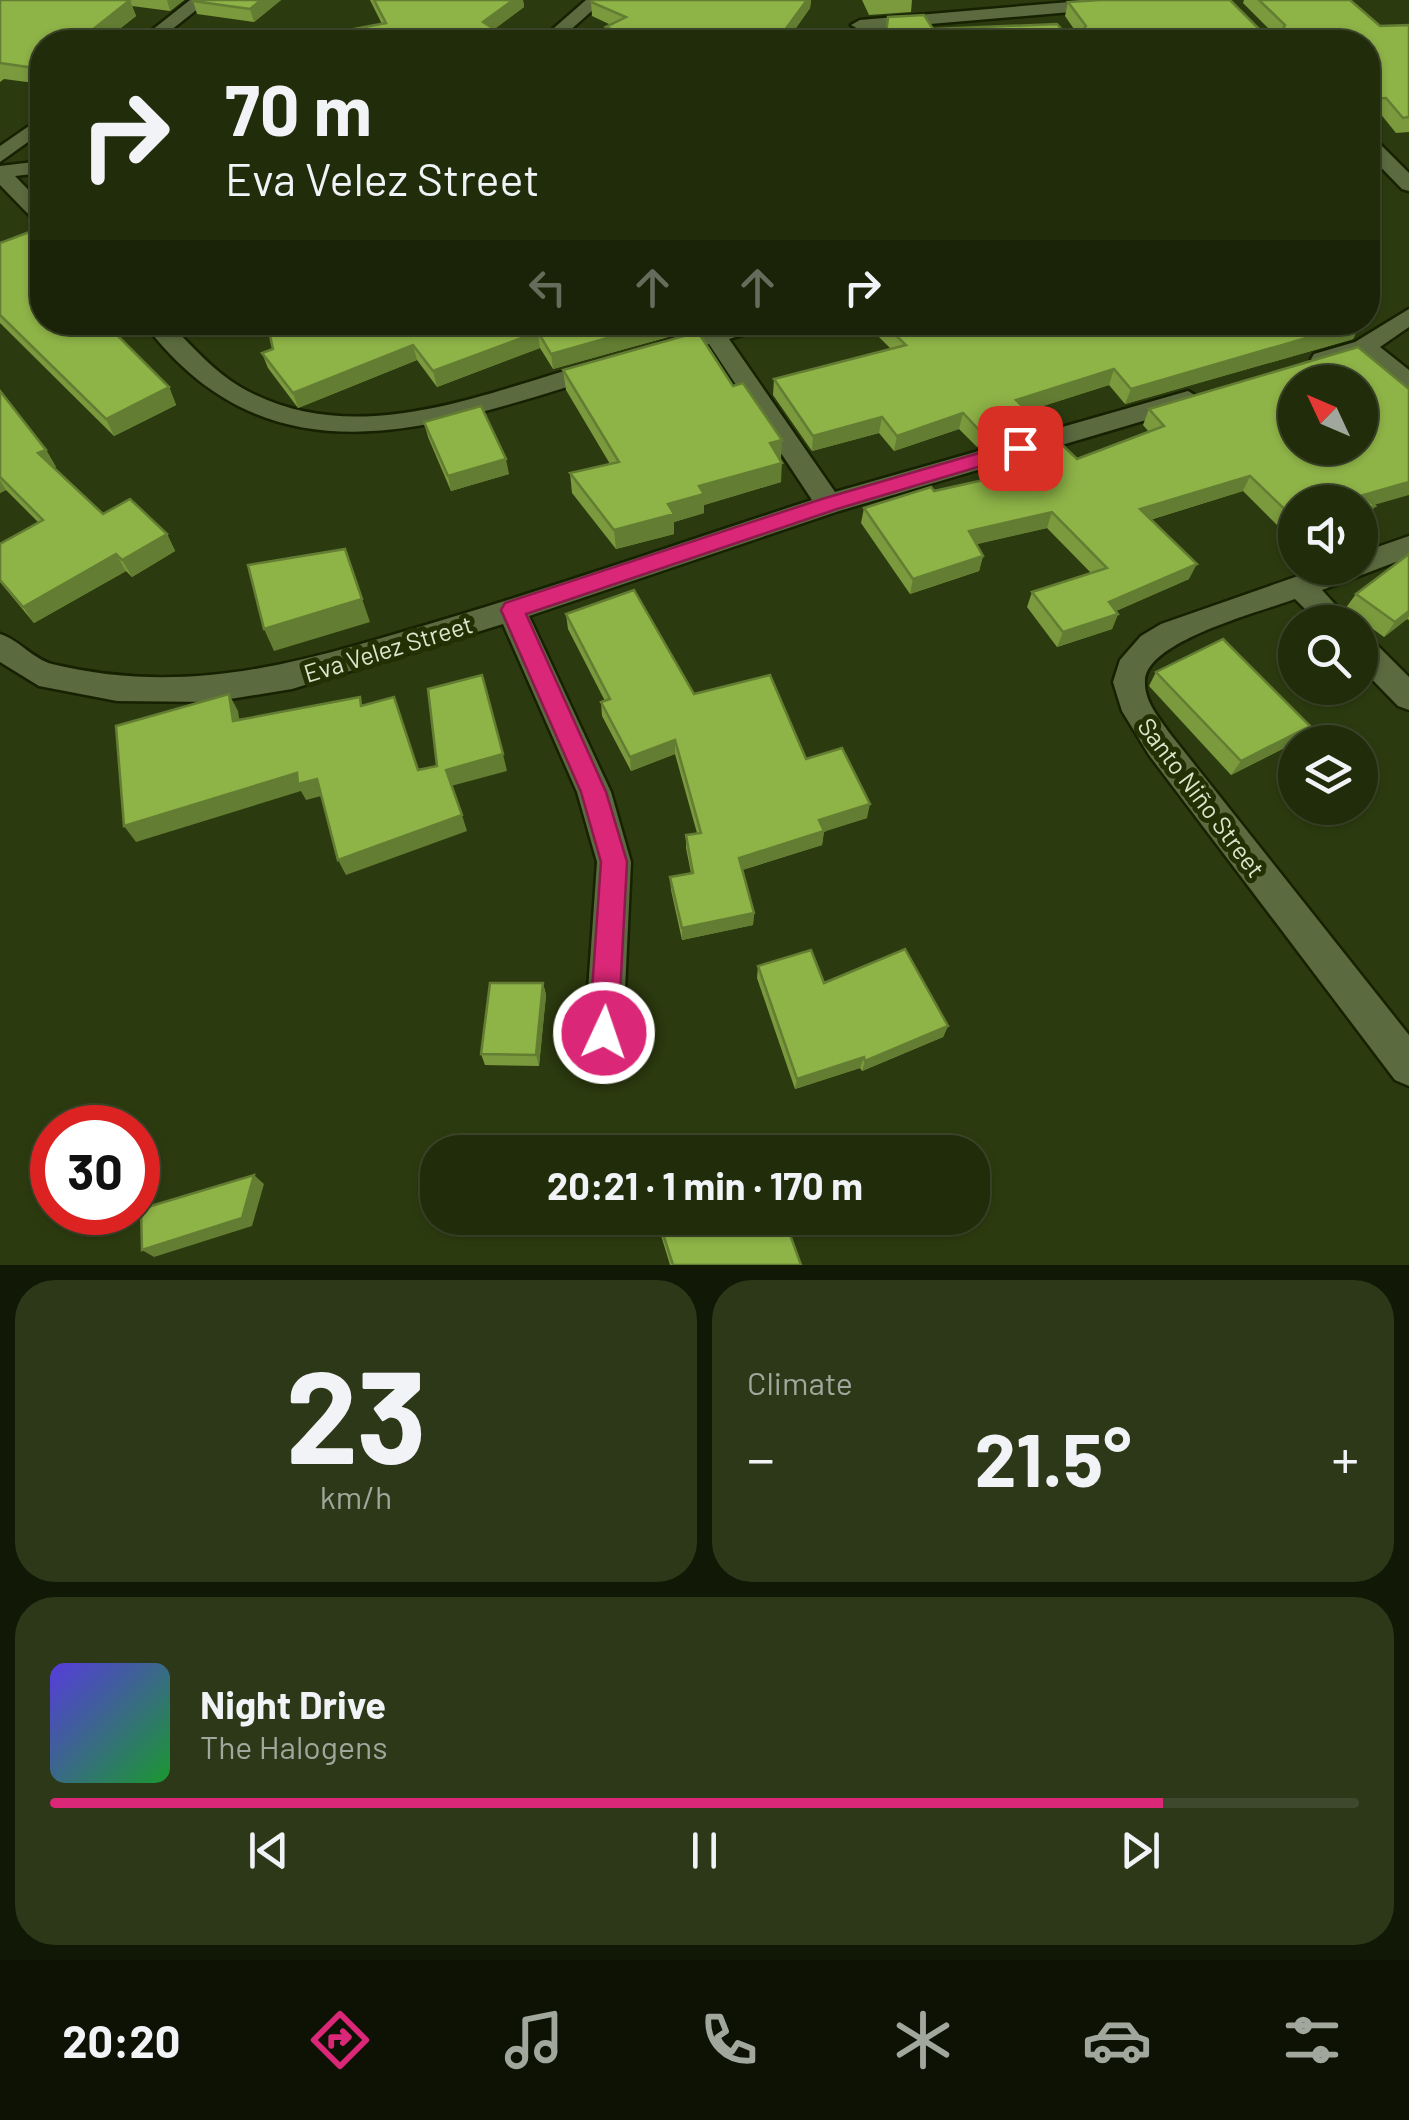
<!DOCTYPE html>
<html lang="en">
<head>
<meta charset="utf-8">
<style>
	:root { --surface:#212c0b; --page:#2d3819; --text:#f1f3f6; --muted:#a2a79d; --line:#3e482c; --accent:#db2777 }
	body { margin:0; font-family:Barlow,sans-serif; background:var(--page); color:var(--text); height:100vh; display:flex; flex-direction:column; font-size:38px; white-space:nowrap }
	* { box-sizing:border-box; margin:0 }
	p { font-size:32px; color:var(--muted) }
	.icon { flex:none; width:55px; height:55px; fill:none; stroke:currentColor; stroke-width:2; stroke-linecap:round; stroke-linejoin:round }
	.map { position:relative; height:1265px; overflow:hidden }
	.details { display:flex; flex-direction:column; gap:15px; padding:15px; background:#121806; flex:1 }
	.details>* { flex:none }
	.banner { position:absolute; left:30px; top:30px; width:1350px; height:305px; border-radius:40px; box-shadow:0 2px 8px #0004,0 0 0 2px var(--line); background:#212c0b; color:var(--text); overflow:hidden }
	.needle { width:65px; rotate:314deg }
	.buttons { position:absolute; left:1278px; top:365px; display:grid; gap:20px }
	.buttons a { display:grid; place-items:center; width:100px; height:100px; border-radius:50%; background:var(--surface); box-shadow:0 2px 8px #0004,0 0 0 2px var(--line); font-size:50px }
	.speed { position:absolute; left:30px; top:1105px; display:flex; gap:20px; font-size:50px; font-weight:700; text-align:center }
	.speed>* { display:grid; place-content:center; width:130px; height:130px; border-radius:50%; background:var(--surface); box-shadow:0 2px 8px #0004,0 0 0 2px var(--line); line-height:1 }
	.speed .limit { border:15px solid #d22; background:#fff; color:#111 }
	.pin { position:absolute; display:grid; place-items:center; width:85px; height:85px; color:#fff; margin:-42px; border-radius:20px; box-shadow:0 5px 15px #0006 }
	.me { position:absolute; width:110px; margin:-55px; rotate:3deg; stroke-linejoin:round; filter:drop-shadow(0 0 8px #0008) }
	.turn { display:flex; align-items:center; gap:35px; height:210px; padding:0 30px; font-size:45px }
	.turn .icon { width:130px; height:130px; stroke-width:2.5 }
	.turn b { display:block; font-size:70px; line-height:85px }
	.lanes { display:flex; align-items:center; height:95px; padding:0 30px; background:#0003; justify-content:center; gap:50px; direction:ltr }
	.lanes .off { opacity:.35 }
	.big { font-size:75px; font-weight:700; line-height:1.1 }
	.details .tile { flex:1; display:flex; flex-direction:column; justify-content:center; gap:15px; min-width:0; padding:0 35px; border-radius:40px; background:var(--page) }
	.details .dial { align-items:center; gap:0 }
	.dial b { font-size:130px; line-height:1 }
	.song { display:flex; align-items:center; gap:30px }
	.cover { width:120px; height:120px; border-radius:15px; background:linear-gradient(135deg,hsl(250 70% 55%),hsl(130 70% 35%)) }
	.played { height:10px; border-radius:5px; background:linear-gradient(90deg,var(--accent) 85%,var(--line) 85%) }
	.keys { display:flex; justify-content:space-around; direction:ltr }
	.heat { display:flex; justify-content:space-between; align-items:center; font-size:55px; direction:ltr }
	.details .tiles { flex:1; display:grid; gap:15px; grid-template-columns:1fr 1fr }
	.tile:last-child { grid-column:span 2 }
	.trip { position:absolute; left:420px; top:1135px; width:570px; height:100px; border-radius:40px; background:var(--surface); box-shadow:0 2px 8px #0004,0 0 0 2px var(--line); font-weight:700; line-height:100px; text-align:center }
	.tab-bar { display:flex; height:160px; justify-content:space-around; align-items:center; background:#0d1204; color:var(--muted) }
	.tab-bar .icon { width:70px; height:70px }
	.tab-bar .on { color:var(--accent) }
	.tab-bar b { font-size:45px; color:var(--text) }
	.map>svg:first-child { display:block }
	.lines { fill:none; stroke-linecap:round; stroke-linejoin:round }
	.minor-casing { stroke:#162101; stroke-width:5 }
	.minor { fill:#5b6b3f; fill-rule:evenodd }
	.wall { fill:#7a9a3d }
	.shaded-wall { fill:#637d32 }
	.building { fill:#8eb347; stroke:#637d32; stroke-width:2.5; fill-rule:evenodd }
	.route { fill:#db2777; stroke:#8e194d; stroke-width:2.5 }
	.labels { text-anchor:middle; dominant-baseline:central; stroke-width:10; stroke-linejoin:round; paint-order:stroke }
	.street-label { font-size:25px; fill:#dbe6cd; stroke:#223004 }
</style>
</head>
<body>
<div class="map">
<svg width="1409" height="1265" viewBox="0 0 1409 1265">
	<rect width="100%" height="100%" fill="#2c3b0f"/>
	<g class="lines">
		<!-- minor casing -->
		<g class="minor-casing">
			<g id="minor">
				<polygon points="190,0 209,0 156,42 137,42"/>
				<polygon points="586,0 604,0 557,42 538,42"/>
				<polygon points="1093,0 1160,0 1152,5 860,30 851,25 860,20"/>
				<polygon points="42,117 42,132 0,162 0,146"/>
				<polygon points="1368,137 1375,139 1409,173 1409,191 1402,189 1368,154"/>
				<polygon points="42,161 42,173 15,176 42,204 42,221 34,220 0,185 0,166"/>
				<polygon points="1409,309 1409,327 1380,347 1409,370 1409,390 1400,388 1360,356 1323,367 1311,359 1314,354 1355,342"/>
				<path d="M143,322H168C191,345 214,372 242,388C358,453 486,391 603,360L615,368L612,373C442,425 271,494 143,322Z"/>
				<path d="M732,322H771L768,327L729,339L835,492L1188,391L1201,399L1197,405L839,511L529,616L611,792L631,862L623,1033L618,1046L604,1052L590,1046L585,1033L597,862L577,792L503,624L292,689L212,702L117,701L39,686L0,662V634C19,640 33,659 52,664C199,700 320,656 459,615C578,579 695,538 812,500L709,344L667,357L655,349L658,344Z"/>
				<path d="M1409,536V557L1322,590L1351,622H1318L1295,599C1263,611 1145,641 1145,681C1144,702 1160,719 1171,735L1409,1035V1086L1395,1080L1149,755L1122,711L1113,682L1120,660L1141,636L1161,624L1321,568H1360V553Z"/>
				<polygon points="1360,635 1371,639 1409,677 1409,710 1398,706 1360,667"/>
			</g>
		</g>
		<!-- minor -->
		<use href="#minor" class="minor"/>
	</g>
	<!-- wall -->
	<g class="wall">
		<polygon points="0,0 184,0 170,11 132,6 136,16 103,42 42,42 42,84 4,79 0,82"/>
		<polygon points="281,0 254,22 197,14 193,1"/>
		<polygon points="370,0 523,0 524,7 494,29 497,31 498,42 296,42 382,24"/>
		<polygon points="593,0 811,0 810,8 786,42 606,42 606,27 611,25 592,16 591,2"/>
		<polygon points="862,0 912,0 911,12 869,15"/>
		<polygon points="1244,0 1350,0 1380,26 1409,25 1409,132 1396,133 1379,112 1368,113 1368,42 933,29 1076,32 1065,16 1068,2 1271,31 1243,3"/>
		<polygon points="0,243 42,322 169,387 176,405 114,436 0,323"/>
		<polygon points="267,322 686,322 686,332 553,369 540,348 437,387 417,360 298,408 268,368 262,353 273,349"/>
		<polygon points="864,322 1361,322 1353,339 1125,404 1109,385 1027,411 1033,417 1029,432 977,447 959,429 894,451 879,433 812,451 773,395 774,379 891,349"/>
		<polygon points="563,370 780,460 781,482 704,505 704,513 674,522 674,534 616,549 572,493 570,473 610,464 566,390"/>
		<polygon points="0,391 46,450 56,467 53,468 103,514 167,534 175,551 132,577 126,571 34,623 0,582 0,544 39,523 6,490 0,493"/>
		<polygon points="1149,409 1375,506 1365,522 1295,502 1295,543 1243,491 1150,520 1189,579 1116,611 1118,614 1112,629 1057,647 1027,607 1032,592 1091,573 1047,528 976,544 983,556 979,571 910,594 861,523 864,508 1003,475 997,468 1001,452 1077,459 1149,432 1143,425"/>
		<polygon points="424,422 509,474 451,491 428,437"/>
		<polygon points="1409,554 1409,620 1407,619 1384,637 1345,609 1356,594"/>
		<polygon points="566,614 694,694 806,759 867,818 824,831 822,845 742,870 754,913 753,925 682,940 671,890 670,877 691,873 686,848 686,835 697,833 675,754 631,771 602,716 601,702 605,701 568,629"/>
		<polygon points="1156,672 1300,740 1231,775 1149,686"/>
		<polygon points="758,966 824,983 948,1026 943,1037 862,1071 860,1068 795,1089 757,978"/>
		<polygon points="543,983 546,995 539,1066 485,1065 481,1054"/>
		<polygon points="658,1218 801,1265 670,1265 660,1232"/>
	</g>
	<!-- shaded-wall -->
	<g class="shaded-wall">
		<polygon points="130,0 136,16 103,42 77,42"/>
		<polygon points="167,0 184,0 170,11"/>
		<polygon points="261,0 281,0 254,22 250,9"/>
		<polygon points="510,0 523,0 524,7 488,34 497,31 498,42 465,42 483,22"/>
		<polygon points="807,0 811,0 810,8 786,42 776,42"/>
		<polygon points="664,322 686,322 686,332 553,369 551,354"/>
		<polygon points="1361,323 1353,339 1125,404 1131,389"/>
		<polygon points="538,332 540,348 437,387 433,371"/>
		<polygon points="413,345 417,360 298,408 293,393"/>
		<polygon points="1114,369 1109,385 1012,416 1016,400"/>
		<polygon points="169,387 176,405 114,436 106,419"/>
		<polygon points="963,413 959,429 894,451 897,436"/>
		<polygon points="882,417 879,433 812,451 813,436"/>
		<polygon points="1033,417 1029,432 977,447 981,432"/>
		<polygon points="782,440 781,460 770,443"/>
		<polygon points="46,450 56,467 48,470 38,453"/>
		<polygon points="506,459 509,474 451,491 448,476"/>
		<polygon points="782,463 781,482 704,505 704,513 674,522 674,534 616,549 614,530 668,504 699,486"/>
		<polygon points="1250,476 1243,491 1133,525 1140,509"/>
		<polygon points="0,480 6,490 0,493"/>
		<polygon points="1409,482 1409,495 1360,509 1363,495"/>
		<polygon points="1375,506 1365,522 1360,524 1360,511"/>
		<polygon points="1052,512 1047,528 965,547 969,531"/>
		<polygon points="167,534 175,551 132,577 122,560"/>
		<polygon points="345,549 370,622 274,651 264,629"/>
		<polygon points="116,554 126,571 34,623 23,607"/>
		<polygon points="983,556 979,571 910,594 913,579"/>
		<polygon points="1197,564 1189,579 1102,617 1109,602"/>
		<polygon points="1409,611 1409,616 1407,619 1384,637 1395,622"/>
		<polygon points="1118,614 1112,629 1057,647 1063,632"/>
		<polygon points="229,694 238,711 242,737 233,721"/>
		<polygon points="1310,726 1300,740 1231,775 1241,761"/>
		<polygon points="675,740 675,754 631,771 630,757"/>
		<polygon points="503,754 507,771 451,786 446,770"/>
		<polygon points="297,773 317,779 325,795 306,800 301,791 136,842 124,826"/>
		<polygon points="870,804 867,818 817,834 819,820"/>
		<polygon points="462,815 467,831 346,875 338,860"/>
		<polygon points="824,831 822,845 739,871 739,858"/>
		<polygon points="754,913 753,925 682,940 682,928"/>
		<polygon points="543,983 546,995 539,1066 536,1055"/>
		<polygon points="948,1026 943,1037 862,1071 865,1061"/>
		<polygon points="864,1057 860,1068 795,1089 797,1079"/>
		<polygon points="254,1175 264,1184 252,1226 154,1257 142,1250"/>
	</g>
	<!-- building -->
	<g class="building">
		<polygon points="0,0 130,0 77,42 42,42 42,69 0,63"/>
		<polygon points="194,0 261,0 250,9 193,1"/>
		<polygon points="374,0 513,0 483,22 497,31 465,42 296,42 295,40 386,23"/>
		<polygon points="593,0 807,0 776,42 643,42 606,27 626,17 591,2"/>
		<polygon points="1100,0 1230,0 1260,30 1282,32 1285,25 1259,0 1350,0 1380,26 1409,25 1409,117 1403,118 1386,98 1368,99 1368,42 885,42 888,17 924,15 933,29 1057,24 1064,32 1082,32 1086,26 1068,2"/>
		<polygon points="40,228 42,230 42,322 104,322 169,387 106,419 0,315 0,243"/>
		<polygon points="267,322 664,322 551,354 538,332 433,371 413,345 293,393 262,353 273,349"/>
		<polygon points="882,322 1361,322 1131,389 1114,369 1016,400 1033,417 981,432 963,413 897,436 882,417 813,436 774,379 906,345"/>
		<polygon points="698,332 733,386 743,383 782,440 770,443 782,463 699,486 704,494 668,504 674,514 614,530 570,473 619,462 563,370"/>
		<path d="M1358,347L1409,389V482L1363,495L1375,506L1360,511V502H1295V519L1250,476L1140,509L1197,564L1109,602L1118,614L1063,632L1032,592L1107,568L1052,512L969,531L983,556L913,579L864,508L931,487L934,491L1019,472L1001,452L1054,437L1077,459L1164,426L1149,409ZM1295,382H1360V448H1295Z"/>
		<polygon points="0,391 46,450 38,453 103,514 130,499 167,534 122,560 116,554 23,607 0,580 0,544 43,520 0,477"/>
		<polygon points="481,406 506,459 448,476 424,422"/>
		<polygon points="345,549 362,599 264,629 248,565"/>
		<polygon points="1409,554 1409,611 1395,622 1356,594"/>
		<polygon points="634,590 694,694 770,675 806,759 842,748 870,804 819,820 824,831 739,858 754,913 682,928 670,877 693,873 686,835 701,833 675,740 630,757 601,702 610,699 566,614"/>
		<polygon points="1223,639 1310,726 1241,761 1156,672"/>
		<polygon points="482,675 503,754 446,770 462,815 338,860 317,779 298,784 297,773 124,826 116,726 229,694 233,721 360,697 361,706 394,697 418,770 437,766 428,689"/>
		<polygon points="905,949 948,1026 865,1061 864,1057 797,1079 758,966 811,950 824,983"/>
		<polygon points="490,983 543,983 536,1055 481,1054"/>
		<polygon points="254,1175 242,1218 142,1250 141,1209"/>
		<polygon points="658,1218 784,1218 801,1265 673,1265"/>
	</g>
	<!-- route -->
	<polygon class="route" points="1020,441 1028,443 1028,452 837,509 526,614 606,792 627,862 618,1033 614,1043 604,1047 593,1043 589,1033 601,862 581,792 501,610 505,603 822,499"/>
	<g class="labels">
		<!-- street labels -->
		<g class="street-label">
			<text transform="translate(388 648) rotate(-17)">Eva Velez Street</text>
			<text transform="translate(1202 797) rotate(53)">Santo Niño Street</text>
		</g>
	</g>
</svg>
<div class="buttons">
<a><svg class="needle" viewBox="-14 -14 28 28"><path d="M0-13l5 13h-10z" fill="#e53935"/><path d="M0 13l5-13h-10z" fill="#a2a79d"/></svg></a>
<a><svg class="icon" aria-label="sound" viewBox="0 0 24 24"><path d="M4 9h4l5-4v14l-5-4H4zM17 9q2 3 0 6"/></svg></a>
<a><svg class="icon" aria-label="search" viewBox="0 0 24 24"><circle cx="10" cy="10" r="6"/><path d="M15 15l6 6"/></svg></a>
<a><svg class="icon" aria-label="layers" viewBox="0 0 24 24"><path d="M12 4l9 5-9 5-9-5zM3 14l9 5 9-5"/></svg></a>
</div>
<div class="speed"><div class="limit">30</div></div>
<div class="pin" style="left:1020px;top:448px;background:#d93025"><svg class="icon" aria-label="arrive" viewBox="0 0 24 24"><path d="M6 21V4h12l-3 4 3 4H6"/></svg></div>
<svg class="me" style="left:604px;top:1033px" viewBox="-20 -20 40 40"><circle r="17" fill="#db2777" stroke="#fff" stroke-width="3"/><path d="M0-11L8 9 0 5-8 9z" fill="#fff"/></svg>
<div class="trip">20:21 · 1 min · 170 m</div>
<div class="banner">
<div class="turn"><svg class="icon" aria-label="right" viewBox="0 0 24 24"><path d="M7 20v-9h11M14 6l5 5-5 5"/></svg><div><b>70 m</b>Eva Velez Street</div></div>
<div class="lanes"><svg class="icon off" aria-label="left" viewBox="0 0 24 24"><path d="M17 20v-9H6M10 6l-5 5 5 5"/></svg><svg class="icon off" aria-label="ahead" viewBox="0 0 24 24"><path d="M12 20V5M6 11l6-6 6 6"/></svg><svg class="icon off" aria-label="ahead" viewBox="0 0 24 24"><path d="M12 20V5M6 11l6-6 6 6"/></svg><svg class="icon" aria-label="right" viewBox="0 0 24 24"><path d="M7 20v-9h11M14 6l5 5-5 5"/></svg></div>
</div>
</div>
<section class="details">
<div class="tiles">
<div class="tile dial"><b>23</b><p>km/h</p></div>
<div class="tile"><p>Climate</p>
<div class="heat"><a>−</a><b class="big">21.5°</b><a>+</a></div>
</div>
<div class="tile">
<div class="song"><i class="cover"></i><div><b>Night Drive</b><p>The Halogens</p></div></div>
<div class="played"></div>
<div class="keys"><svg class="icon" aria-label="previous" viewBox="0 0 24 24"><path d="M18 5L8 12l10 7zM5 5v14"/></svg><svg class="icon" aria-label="pause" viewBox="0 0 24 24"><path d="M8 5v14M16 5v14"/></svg><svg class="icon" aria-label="next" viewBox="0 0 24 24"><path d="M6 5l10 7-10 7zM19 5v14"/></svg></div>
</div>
</div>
</section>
<nav class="tab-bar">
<b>20:20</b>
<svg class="icon on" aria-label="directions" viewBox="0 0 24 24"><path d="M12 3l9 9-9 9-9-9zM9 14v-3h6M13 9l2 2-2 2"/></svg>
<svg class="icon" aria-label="music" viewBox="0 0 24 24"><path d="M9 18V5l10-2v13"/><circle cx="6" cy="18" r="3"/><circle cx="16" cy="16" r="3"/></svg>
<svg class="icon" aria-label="phone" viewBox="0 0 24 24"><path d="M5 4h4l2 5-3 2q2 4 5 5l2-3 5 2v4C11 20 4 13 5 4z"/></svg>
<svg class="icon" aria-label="climate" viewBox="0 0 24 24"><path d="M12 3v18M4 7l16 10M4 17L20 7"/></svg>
<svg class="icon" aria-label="car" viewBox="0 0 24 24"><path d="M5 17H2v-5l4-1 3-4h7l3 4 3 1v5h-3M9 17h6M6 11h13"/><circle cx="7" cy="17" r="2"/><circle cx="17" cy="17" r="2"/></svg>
<svg class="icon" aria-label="filters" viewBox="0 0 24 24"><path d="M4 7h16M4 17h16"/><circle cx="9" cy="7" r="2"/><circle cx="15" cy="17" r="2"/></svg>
</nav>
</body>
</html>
